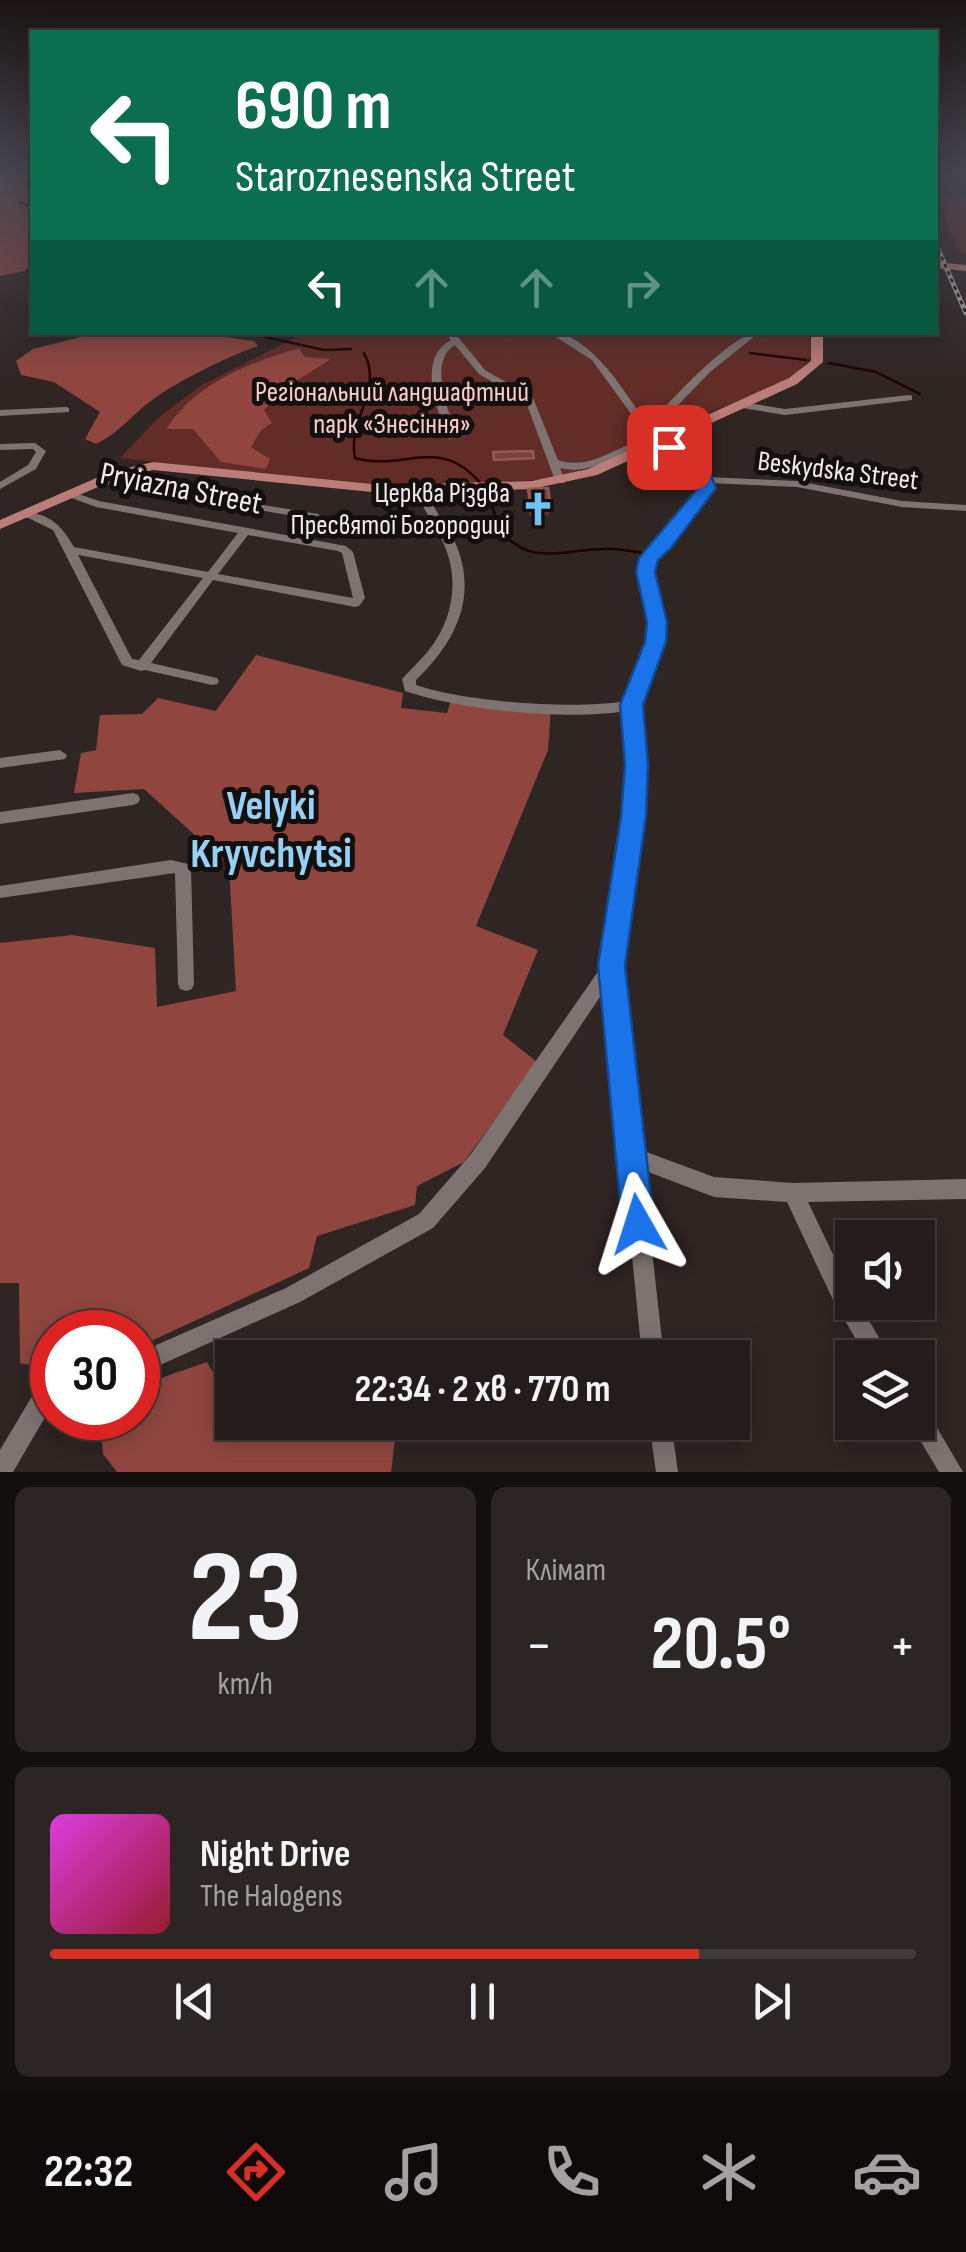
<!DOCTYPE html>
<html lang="uk">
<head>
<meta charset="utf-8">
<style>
	:root { --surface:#231c1a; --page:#2b2523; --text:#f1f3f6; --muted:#a3a1a2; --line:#403a39; --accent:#d93025 }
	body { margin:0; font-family:"Sofia Sans Condensed",sans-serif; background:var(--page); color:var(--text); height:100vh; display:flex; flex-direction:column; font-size:38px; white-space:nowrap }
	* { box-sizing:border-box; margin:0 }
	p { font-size:32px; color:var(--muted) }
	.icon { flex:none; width:55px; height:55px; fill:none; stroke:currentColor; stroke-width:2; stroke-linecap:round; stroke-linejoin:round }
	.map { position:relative; height:1472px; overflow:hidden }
	.panel { display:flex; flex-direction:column; gap:15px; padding:15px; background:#130f0e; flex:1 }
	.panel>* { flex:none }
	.guide { position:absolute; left:30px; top:30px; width:908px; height:305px; border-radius:0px; box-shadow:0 5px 25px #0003,0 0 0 2px var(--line); background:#0b6e4f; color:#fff; overflow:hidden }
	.fabs { position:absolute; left:835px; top:1220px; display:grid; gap:20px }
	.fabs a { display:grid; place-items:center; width:100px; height:100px; border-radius:0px; background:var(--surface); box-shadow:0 5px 25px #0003,0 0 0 2px var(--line); font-size:50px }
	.speed { position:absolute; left:30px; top:1310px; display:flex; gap:20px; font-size:50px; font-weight:700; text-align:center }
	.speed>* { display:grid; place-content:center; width:130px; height:130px; border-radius:50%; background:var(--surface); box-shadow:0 5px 25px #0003,0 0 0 2px var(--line); line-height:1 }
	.speed .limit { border:15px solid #d22; background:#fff; color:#111 }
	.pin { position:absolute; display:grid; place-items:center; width:85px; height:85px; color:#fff; margin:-42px; border-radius:20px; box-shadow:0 5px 15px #0006 }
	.me { position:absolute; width:110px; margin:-55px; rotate:354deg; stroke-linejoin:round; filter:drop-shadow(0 0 8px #0008) }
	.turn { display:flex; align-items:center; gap:35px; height:210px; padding:0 40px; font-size:45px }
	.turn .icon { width:130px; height:130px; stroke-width:2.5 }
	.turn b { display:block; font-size:70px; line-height:85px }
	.lanes { display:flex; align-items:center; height:95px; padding:0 40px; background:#0003; justify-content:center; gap:50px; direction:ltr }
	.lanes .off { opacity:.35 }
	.big { font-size:75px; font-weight:700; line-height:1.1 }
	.panel .card { flex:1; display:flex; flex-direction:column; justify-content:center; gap:15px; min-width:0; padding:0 35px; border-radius:15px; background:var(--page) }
	.panel .dial { align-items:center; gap:0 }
	.dial b { font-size:130px; line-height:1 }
	.song { display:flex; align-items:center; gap:30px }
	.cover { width:120px; height:120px; border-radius:15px; background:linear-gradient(135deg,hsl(300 70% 55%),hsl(350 70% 35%)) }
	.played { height:10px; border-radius:5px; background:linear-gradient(90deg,var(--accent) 75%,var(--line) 75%) }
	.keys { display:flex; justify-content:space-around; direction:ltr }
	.heat { display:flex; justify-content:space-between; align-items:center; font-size:55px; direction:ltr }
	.panel .tiles { flex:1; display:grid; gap:15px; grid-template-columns:1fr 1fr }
	.card:last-child { grid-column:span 2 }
	.trip { position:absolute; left:215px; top:1340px; width:535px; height:100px; border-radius:0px; background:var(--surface); box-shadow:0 5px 25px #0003,0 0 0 2px var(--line); font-weight:700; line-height:100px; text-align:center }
	.menu { display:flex; height:160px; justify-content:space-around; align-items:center; background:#0e0b0a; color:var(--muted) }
	.menu .icon { width:70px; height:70px }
	.menu .active { color:var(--accent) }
	.menu b { font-size:45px; color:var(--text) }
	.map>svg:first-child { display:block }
	.green { fill:#622c27 }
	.forest { fill:#90463f }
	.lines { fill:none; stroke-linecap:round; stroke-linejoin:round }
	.stream { stroke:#220102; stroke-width:2.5 }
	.minor { fill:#7f7371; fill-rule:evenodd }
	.major { fill:#ba7d77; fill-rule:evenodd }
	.rail-casing { stroke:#b4acaa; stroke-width:5 }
	.rail { stroke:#140f0f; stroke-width:2.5; stroke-dasharray:4; stroke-linecap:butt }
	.wall { fill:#6e2b29 }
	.building { fill:#7c403e; stroke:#8f5b59; stroke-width:2.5 }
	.route { fill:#1a73e8; stroke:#114b97; stroke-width:2.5 }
	.labels { text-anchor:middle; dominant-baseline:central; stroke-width:10; stroke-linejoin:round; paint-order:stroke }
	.far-park-label { font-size:28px; fill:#fbcdc7; stroke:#140f0f }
	.far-street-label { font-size:28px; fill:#f3eceb; stroke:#140f0f }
	.far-poi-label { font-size:28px; fill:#f3eceb; stroke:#140f0f; text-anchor:end }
	.street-label { font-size:32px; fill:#f3eceb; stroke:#140f0f }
	.district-label { font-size:42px; font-weight:bold; fill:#95d0f5; stroke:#140f0f }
</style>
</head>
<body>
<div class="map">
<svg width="966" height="1472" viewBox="0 0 966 1472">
	<rect width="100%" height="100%" fill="#2f2523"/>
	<!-- green -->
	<g class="green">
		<polygon points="966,196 966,255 959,253 937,198"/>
		<polygon points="304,333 809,333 811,356 797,374 754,395 640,439 572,474 539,480 408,486 341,483 120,458 158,418 200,386"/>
	</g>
	<!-- forest -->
	<g class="forest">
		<polygon points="0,172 32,172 32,261 25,271 0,276"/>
		<path d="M97,333H197L254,341L258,346C230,355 176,382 152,400C130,416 122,431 96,444L85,439L100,412L54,382L21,375L16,361L33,349Z"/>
		<path d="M299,348L305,357L331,359L285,388L264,410L272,423L261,430L251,447L270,459L266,469L221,462L193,429H166C195,384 250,362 299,348Z"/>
		<polygon points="256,655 403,693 401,708 447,713 451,700 551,709 548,750 476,926 538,950 503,1035 537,1062 464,1162 417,1186 415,1205 317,1236 309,1268 138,1347 138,1332 52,1332 52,1370 20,1363 19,1283 0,1283 0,943 72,935 155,948 157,1007 236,991 229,866 144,789 74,793 81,753 96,750 100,715 142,714 158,698 216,711"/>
		<polygon points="207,1362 219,1383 232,1376 232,1422 397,1423 391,1472 117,1472 103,1454 101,1429 111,1418 138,1418 138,1386"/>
	</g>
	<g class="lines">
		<!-- stream -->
		<g class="stream">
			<polyline points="16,172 32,189"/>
			<polyline points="20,202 28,206"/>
			<polyline points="243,332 324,350 351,349"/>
			<path d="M364,353C384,390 347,419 355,458C403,472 440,434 481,484"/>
			<polyline points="750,353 806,360"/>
			<polyline points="829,363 876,372 920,394"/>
			<polyline points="695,476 696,493"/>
			<polyline points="486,492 500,527"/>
			<path d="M502,533C533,566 562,550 602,549C616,548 629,551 643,553"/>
			<polyline points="646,550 694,496"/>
		</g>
		<!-- minor -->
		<g class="minor">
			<path d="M445,332H454L485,370L533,398L558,460C593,472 619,442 653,438L637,422L592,360L548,332C589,332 622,388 643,418L650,423C671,401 732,332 760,332L710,372L656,428L685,465L706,477L797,481L902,501L966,505V511L902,507L797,487L709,483L707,498L655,559L651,571L663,622L662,642L638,705L644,765L641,816L620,965L641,1150L714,1177L793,1183L966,1179V1199L808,1202L852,1294V1302H858L891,1358H867L834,1302L787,1202L714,1197L643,1170L664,1358H642L606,988L485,1168L433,1228L300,1302L138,1375V1353L286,1288L419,1214L471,1154L604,963L627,816L630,765L625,711C568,721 460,710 405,691L402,679C411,669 421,660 429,650C455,617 460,575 441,538C433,521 421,507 415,489L420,486L425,489C432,507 444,521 453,538C480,593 457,641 416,680V685C466,702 574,710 626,701C636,677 653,649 651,623C649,600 636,581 643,558L698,495L699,481L677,469L658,443C623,447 597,477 560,468L565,481L564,483H556L526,402L479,374L455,345C427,361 449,413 458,437L449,439C437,411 416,358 451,340Z"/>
			<polygon points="909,395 912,396 912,400 785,415 743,408 738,405 743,402 785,409"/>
			<polygon points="66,407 69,408 69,412 0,416 0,410"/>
			<polygon points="35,443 46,451 36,469 0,489 0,482 28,465 36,452 33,449 0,450 0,444"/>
			<polygon points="101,478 318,514 324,517 318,520 97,483 97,479"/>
			<path d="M73,492L99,501L346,546L353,552L365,598L359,606L355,607L213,580L151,663L217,678L219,681L217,684L212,685L145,670L141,671L122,665L53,530L24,516V512C49,513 62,526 74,547L208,572L238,533L96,507L69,497L68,495ZM248,535L338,551L342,553L353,598L218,574ZM78,555L203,578L139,660L132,659Z"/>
			<polygon points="60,750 67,755 65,759 0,768 0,758"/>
			<polygon points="133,793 138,795 140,799 138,803 133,805 0,824 0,812"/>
			<polygon points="171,860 188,864 191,868 194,984 192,989 186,991 180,989 178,984 175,873 0,898 0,886"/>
			<polygon points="52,1389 52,1411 47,1414 13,1472 0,1472 0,1450 31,1398"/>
			<polygon points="918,1406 926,1409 963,1472 939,1472 909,1422 918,1422"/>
			<polygon points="649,1422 671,1422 678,1472 656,1472"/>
		</g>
		<!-- major -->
		<g class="major">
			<polygon points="935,262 966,265 966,271 935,268"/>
			<polygon points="811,332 823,332 823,362 797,384 597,475 532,489 382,493 153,470 119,478 0,529 0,520 110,472 153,462 382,485 532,481 588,469 789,378 811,361"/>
		</g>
		<!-- rail casing -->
		<g class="rail-casing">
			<polyline id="rail" points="935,242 966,313"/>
		</g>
		<!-- rail -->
		<use href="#rail" class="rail"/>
	</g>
	<!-- wall -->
	<g class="wall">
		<polygon points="493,452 534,458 534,462 494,463"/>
		<polygon points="528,489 550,501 549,515 530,516 527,503"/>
	</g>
	<!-- building -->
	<g class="building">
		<polygon points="533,451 534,458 494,460 493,452"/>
		<polygon points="548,488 550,501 530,502 528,489"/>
	</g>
	<!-- sky -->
	<linearGradient id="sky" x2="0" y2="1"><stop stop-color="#1a1413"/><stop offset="0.46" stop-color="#474650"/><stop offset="1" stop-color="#474650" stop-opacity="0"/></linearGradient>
	<rect width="966" height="378" fill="url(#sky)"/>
	<!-- route -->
	<polygon class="route" points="663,443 675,443 688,463 711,476 716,488 671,548 658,560 655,572 667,622 666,642 643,705 648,765 646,816 625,965 654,1224 650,1235 638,1240 626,1235 622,1224 598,965 621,816 625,765 620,705 645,642 647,622 636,572 639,558 698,488 696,482 675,470 661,447"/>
	<!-- icons -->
	<defs>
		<g id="church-bare" transform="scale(2.7)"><path d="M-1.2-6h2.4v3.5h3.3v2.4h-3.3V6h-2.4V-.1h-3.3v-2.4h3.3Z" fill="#6fc2f4" stroke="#140f0f" stroke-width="2.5" paint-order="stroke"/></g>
	</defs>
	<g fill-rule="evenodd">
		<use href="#church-bare" x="538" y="509"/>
	</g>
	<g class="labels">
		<!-- far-park labels -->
		<g class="far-park-label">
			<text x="392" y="392">Регіональний ландшафтний<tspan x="392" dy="32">парк «Знесіння»</tspan></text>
		</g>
		<!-- far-street labels -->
		<g class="far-street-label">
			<text transform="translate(838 471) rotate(7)">Beskydska Street</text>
		</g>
		<!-- far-poi labels -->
		<g class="far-poi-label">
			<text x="510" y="493">Церква Різдва<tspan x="510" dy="32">Пресвятої Богородиці</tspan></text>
		</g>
		<!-- street labels -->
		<g class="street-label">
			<text transform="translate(181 489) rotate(11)">Pryiazna Street</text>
		</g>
		<!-- district labels -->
		<g class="district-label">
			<text x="271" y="806">Velyki<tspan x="271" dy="48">Kryvchytsi</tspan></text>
		</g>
	</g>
</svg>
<div class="fabs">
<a><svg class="icon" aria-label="sound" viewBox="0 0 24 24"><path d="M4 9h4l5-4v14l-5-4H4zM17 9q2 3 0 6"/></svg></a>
<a><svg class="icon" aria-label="layers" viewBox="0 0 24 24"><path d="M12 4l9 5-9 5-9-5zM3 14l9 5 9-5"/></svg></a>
</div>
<div class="speed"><div class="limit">30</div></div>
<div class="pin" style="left:669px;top:447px;background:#d93025"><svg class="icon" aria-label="arrive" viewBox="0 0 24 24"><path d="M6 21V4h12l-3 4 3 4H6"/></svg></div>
<svg class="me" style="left:638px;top:1224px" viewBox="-20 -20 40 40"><path d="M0-17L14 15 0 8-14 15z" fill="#1a73e8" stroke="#fff" stroke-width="4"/></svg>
<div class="trip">22:34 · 2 хв · 770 m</div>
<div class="guide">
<div class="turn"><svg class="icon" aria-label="left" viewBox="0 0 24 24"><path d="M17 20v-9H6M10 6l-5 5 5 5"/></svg><div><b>690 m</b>Staroznesenska Street</div></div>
<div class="lanes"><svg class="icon" aria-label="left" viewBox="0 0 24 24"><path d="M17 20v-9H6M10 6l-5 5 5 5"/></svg><svg class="icon off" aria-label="ahead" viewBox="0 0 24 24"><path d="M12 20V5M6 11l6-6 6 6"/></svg><svg class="icon off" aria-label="ahead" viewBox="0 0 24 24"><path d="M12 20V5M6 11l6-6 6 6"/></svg><svg class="icon off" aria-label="right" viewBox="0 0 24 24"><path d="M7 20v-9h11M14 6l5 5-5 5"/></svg></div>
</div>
</div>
<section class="panel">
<div class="tiles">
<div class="card dial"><b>23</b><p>km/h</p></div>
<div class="card"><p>Клімат</p>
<div class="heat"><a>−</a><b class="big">20.5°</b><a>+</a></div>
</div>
<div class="card">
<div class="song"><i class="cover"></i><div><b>Night Drive</b><p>The Halogens</p></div></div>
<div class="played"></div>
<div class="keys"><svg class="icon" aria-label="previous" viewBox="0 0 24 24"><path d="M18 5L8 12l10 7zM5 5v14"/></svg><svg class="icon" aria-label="pause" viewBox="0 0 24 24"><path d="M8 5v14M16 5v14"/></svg><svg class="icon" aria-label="next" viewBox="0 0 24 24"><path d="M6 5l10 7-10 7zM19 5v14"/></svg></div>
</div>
</div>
</section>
<nav class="menu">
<b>22:32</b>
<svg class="icon active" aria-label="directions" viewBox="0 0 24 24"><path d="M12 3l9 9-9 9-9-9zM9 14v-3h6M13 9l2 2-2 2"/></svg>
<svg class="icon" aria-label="music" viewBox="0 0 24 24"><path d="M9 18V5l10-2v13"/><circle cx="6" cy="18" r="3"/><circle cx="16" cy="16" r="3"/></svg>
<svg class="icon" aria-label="phone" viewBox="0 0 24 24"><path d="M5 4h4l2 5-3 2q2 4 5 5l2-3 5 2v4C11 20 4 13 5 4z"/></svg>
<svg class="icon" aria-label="climate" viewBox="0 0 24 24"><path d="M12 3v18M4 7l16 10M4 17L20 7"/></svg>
<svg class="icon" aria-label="car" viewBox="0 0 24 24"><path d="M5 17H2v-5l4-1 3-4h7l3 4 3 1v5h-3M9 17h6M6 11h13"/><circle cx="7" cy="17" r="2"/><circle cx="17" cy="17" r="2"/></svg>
</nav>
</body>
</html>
